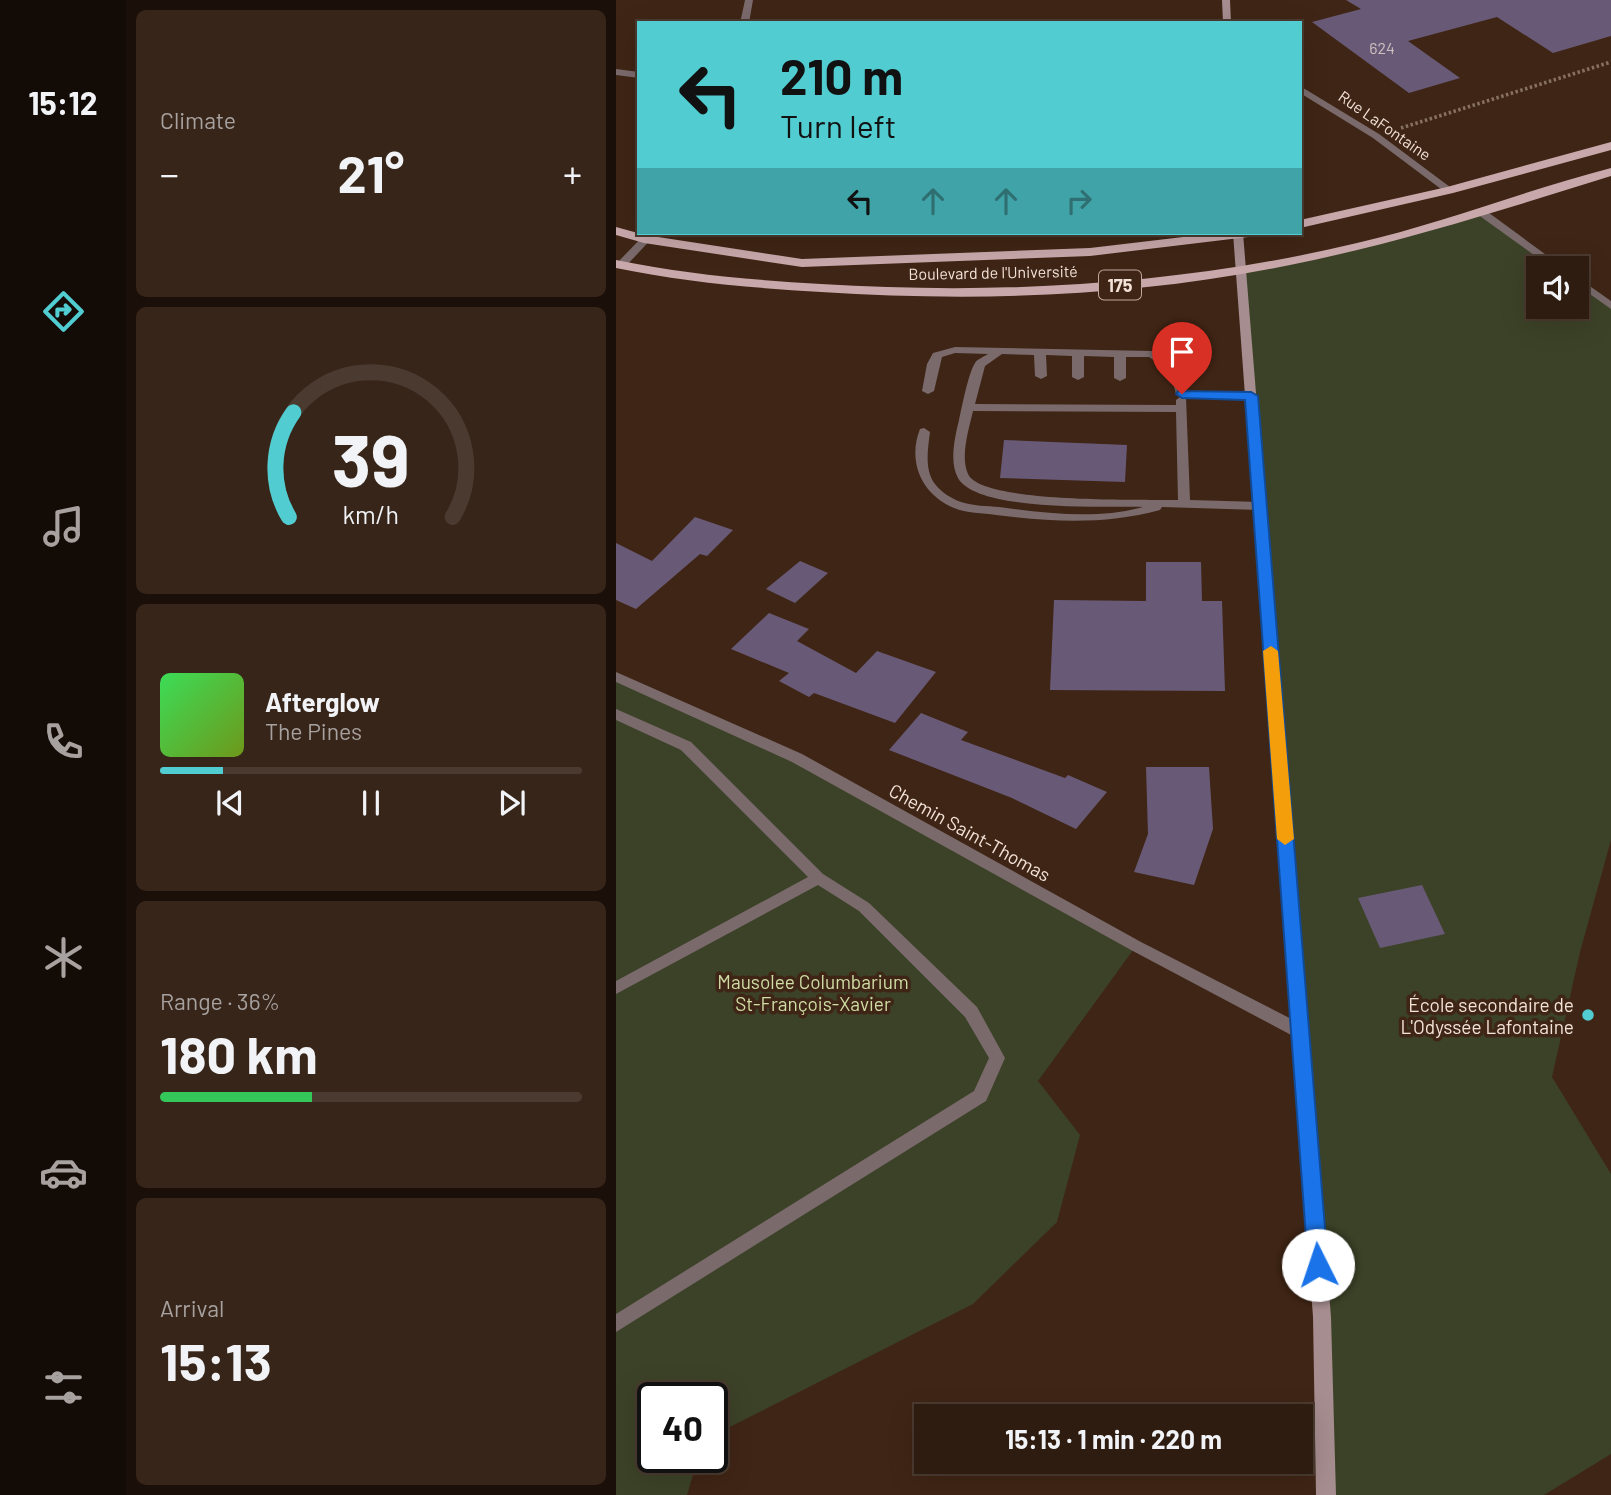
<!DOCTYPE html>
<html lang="en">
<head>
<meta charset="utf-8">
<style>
	:root { --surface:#2f1c10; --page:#372519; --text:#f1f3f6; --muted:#a7a19f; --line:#4a3a30; --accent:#51ccd1 }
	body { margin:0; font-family:Barlow,sans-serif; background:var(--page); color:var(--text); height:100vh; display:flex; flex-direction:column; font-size:26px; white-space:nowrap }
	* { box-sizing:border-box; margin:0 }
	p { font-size:23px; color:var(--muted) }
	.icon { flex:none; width:38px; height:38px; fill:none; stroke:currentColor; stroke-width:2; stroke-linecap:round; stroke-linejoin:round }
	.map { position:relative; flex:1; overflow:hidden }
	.drawer { display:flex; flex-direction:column; gap:10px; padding:10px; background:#1a0f09; width:490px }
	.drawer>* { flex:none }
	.guide { position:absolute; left:21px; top:21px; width:665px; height:214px; border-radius:0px; box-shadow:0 7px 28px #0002,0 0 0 2px var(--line); background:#51ccd1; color:#111; overflow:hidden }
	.tools { position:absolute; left:910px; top:256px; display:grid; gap:14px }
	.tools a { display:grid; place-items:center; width:63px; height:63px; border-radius:0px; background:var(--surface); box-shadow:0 7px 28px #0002,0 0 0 2px var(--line); font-size:35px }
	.speed { position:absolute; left:21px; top:1382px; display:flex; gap:14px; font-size:35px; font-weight:700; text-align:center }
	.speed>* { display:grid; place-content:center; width:91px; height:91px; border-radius:50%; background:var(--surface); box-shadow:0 7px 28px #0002,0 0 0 2px var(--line); line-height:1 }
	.speed .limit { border:4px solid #111; border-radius:10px; background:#fff; color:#111 }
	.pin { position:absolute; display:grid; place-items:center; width:60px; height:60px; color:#fff; margin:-72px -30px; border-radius:50% 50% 50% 0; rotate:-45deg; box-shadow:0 0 7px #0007 }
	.pin .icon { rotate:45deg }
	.me { position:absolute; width:77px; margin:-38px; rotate:356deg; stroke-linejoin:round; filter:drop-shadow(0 0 5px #0008) }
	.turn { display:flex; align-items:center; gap:24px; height:147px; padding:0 28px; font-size:32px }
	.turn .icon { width:91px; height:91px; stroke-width:2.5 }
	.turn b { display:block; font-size:49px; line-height:60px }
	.lanes { display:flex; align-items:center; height:66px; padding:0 28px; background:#0003; justify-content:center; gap:35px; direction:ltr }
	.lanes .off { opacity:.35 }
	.big { font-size:52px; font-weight:700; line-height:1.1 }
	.drawer .widget { flex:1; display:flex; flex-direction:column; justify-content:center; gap:10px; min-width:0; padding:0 24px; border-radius:10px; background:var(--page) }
	.drawer .dial { align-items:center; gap:0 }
	.dial svg { height:182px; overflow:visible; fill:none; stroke:var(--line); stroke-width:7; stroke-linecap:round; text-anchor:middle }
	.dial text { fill:var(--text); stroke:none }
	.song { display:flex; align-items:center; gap:21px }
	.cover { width:84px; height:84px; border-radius:10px; background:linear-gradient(135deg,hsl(130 70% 55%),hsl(80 70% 35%)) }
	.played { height:7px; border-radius:4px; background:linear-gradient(90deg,var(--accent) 15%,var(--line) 15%) }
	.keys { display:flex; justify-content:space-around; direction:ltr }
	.heat { display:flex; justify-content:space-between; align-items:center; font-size:38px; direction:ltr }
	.charge { height:10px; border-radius:5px; background:linear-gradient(90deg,#34c759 36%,var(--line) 0) }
	.trip { position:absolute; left:298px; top:1404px; width:399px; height:70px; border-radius:0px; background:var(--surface); box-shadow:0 7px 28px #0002,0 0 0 2px var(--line); font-weight:700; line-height:70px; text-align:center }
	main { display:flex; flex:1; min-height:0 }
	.tabs { display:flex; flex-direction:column; width:126px; justify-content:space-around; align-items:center; background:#130b06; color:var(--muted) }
	.tabs .icon { width:49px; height:49px }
	.tabs .on { color:var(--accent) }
	.tabs b { font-size:32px; color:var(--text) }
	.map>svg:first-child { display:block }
	.green { fill:#3c4227 }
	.building { fill:#685a77 }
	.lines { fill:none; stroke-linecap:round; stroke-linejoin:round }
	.path { stroke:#867062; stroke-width:3.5; stroke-dasharray:2.5 2.5; stroke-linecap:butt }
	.lane { fill:#7a6a6c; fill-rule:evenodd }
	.street { fill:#7a6a6c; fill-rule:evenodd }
	.secondary { fill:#a68d8f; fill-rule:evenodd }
	.primary { fill:#c8a8aa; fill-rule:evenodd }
	.route { fill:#1a73e8; stroke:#114b97; stroke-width:2 }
	.slow { fill:#f59e0b }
	.poi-dot { fill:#51ccd1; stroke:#3f2515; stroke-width:2.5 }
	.labels { text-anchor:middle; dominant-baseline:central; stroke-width:7; stroke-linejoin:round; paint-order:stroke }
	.number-label { font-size:16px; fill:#d0c0c0 }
	.far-street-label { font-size:16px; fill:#f3e2d8; stroke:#3f2515 }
	.shield { fill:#3f2515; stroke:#bda99e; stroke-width:2 }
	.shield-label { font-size:18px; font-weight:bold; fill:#f3e2d8 }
	.street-label { font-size:19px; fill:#f3e2d8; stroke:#3f2515 }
	.park-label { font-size:19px; fill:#d0dda5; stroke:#3f2515 }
	.poi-label { font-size:19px; fill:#f3e2d8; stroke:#3f2515; text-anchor:end }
</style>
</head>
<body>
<main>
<nav class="tabs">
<b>15:12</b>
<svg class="icon on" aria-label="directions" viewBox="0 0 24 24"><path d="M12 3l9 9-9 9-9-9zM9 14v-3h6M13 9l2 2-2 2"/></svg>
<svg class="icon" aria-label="music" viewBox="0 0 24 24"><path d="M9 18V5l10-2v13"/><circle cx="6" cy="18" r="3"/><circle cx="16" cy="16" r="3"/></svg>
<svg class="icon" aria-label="phone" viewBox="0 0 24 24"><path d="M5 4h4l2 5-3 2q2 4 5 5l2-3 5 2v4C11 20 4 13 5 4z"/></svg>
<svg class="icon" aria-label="climate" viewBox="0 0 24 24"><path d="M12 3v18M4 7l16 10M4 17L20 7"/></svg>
<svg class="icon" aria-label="car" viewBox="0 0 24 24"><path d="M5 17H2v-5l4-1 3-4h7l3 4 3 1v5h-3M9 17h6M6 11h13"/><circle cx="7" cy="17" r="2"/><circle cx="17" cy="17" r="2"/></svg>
<svg class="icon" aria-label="filters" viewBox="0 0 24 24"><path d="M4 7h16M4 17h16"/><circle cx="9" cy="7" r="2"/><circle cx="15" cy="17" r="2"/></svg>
</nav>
<section class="drawer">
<div class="widget"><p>Climate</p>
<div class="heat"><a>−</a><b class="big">21°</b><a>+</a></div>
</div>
<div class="widget dial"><svg viewBox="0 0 100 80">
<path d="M14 69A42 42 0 1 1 86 69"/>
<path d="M14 69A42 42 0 0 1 16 23" stroke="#51ccd1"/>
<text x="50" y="56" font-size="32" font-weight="700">39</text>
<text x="50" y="72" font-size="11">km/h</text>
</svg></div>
<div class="widget">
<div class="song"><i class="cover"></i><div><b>Afterglow</b><p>The Pines</p></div></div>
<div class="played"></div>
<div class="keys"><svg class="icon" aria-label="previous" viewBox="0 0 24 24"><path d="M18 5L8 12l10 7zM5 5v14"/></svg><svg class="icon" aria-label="pause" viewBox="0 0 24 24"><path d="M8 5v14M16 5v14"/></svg><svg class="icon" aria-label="next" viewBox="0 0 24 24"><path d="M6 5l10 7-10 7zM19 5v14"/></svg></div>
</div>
<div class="widget"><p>Range · 36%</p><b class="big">180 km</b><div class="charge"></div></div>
<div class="widget"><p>Arrival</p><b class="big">15:13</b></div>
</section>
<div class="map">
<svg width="995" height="1495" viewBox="0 0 995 1495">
	<rect width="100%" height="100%" fill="#3f2515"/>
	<!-- green -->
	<g class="green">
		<polygon points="865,212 943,268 922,268 922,306 961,306 961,280 995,306 995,840 964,952 936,1077 995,1174 995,1454 928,1495 710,1495 623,270 741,247"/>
		<polygon points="0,677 181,758 520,946 422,1081 464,1135 441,1222 357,1304 96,1436 96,1398 37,1398 37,1458 82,1458 71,1495 0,1495"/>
	</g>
	<!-- building -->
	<g class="building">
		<polygon points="730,0 995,0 995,36 937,53 881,17 792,41 844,78 793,93 696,22 745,9"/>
		<polygon points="388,440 511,445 509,482 384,478"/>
		<polygon points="79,517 117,530 91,556 84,554 20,609 0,600 0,543 36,561"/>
		<polygon points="184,561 212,573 179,603 150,589"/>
		<polygon points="530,562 585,562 586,601 606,601 609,691 434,690 438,600 530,601"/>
		<polygon points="153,613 193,629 181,641 240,673 261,651 320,672 279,723 198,693 193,697 163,681 173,673 115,649"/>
		<polygon points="305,713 352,732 345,740 449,778 452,775 491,792 460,829 396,798 273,750"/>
		<polygon points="530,767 593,767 597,829 578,885 518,872 532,834"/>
		<polygon points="806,885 829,934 764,948 742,898"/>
	</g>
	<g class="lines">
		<!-- path -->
		<polyline class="path" points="785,128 995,62"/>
		<!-- lane -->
		<g class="lane">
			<polygon points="129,0 137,0 133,23 124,23"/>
			<polygon points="0,69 23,72 23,78 0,75"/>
			<polygon points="30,233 41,233 9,267 1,267 1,263"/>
			<path d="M339,347L535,351C556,357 568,369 571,391L639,394L641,396L635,399L570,398L574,500L644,502L650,506L644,510L546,507L544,510C489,525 436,522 380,515C367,513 350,513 338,508C306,495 291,462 304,429L308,428L314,432C312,448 308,470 319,484C325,492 336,499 345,502C357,506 371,506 383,507C429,513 481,520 527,507C489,506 361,512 342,478C333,462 339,437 343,420C346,407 352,374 359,363C361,359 368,357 372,354L339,353L326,357L318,391L312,394L306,391L311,364L317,353ZM386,354L418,355L419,376L425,379L431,376L430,355L456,356V377L462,380L468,377V356L498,357V378L504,381L510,378V357H533L554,371L560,394L564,397L560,400V405L359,404L369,366ZM357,411L560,412L562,500C528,499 365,504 352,474C344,456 353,429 357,411Z"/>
			<polygon points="0,709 75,742 207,874 253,903 361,1007 389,1058 370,1101 0,1332 0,1314 358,1091 373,1058 349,1017 243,911 202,885 0,994 0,981 192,877 65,750 0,720"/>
		</g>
		<!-- street -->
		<g class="street">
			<polygon points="684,86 763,134 838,190 829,192 757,138 684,93"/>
			<polygon points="865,209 869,210 948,268 936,268 861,214 860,212"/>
			<polygon points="961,277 995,301 995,309 961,285"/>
			<polygon points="0,672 186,754 525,942 691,1027 693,1032 691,1037 685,1039 679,1037 515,950 176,762 0,682"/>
		</g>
		<!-- secondary -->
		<g class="secondary">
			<polygon points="606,0 614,0 615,23 607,23"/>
			<polygon points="617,233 627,233 715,1317 720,1495 700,1495 697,1317"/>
		</g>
		<!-- primary -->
		<g class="primary">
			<polygon points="995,142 995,150 837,193 684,228 684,220 831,187"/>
			<path d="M995,168V176C889,209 783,243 674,265C520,297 361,302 205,292C136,288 67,282 0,268V260C67,274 136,280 205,284C384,295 566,285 741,243C827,223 910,190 995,168Z"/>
			<polygon points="0,227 29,235 186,259 474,248 601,233 639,233 632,237 474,256 186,267 28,243 0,235"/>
		</g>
	</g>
	<!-- route -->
	<polygon class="route" points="562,391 635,392 642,396 712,1265 709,1272 702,1274 695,1272 692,1265 629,400 566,398 560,394"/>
	<!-- slow -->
	<polygon class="slow" points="655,646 662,651 678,839 669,845 661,839 647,651"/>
	<!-- markers -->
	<circle class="poi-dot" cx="972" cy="1015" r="7"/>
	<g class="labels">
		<!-- number labels -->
		<g class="number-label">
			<text x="766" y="47">624</text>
		</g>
		<!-- far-street labels -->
		<g class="far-street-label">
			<text transform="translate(769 125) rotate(35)">Rue LaFontaine</text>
			<text transform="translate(377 272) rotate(-1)">Boulevard de l'Université</text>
		</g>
		<!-- shield labels -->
		<rect class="shield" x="483" y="270.5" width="42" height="29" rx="5"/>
		<g class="shield-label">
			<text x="504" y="285">175</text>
		</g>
		<!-- street labels -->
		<g class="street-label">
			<text transform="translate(354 832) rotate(29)">Chemin Saint-Thomas</text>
		</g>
		<!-- park labels -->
		<g class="park-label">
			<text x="197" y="981">Mausolee Columbarium<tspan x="197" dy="22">St-François-Xavier</tspan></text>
		</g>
		<!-- poi labels -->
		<g class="poi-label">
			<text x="958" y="1004">École secondaire de<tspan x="958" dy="22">L'Odyssée Lafontaine</tspan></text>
		</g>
	</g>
</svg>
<div class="tools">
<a><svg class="icon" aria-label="sound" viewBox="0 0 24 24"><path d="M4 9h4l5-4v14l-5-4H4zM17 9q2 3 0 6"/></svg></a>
</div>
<div class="speed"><div class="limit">40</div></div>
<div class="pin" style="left:566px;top:394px;background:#d93025"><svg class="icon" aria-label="arrive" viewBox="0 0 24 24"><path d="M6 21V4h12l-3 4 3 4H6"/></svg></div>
<svg class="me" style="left:702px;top:1265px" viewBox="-20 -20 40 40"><circle r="19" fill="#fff"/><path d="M0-13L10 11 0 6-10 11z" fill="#1a73e8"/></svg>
<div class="trip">15:13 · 1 min · 220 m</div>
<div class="guide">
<div class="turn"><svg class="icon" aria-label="left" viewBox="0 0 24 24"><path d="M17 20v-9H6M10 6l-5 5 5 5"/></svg><div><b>210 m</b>Turn left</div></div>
<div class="lanes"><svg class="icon" aria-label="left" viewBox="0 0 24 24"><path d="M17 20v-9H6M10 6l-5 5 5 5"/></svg><svg class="icon off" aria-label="ahead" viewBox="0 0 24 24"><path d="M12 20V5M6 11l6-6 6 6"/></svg><svg class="icon off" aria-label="ahead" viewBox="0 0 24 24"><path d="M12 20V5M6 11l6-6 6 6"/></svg><svg class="icon off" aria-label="right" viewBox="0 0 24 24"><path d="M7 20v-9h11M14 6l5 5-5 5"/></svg></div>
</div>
</div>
</main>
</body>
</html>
